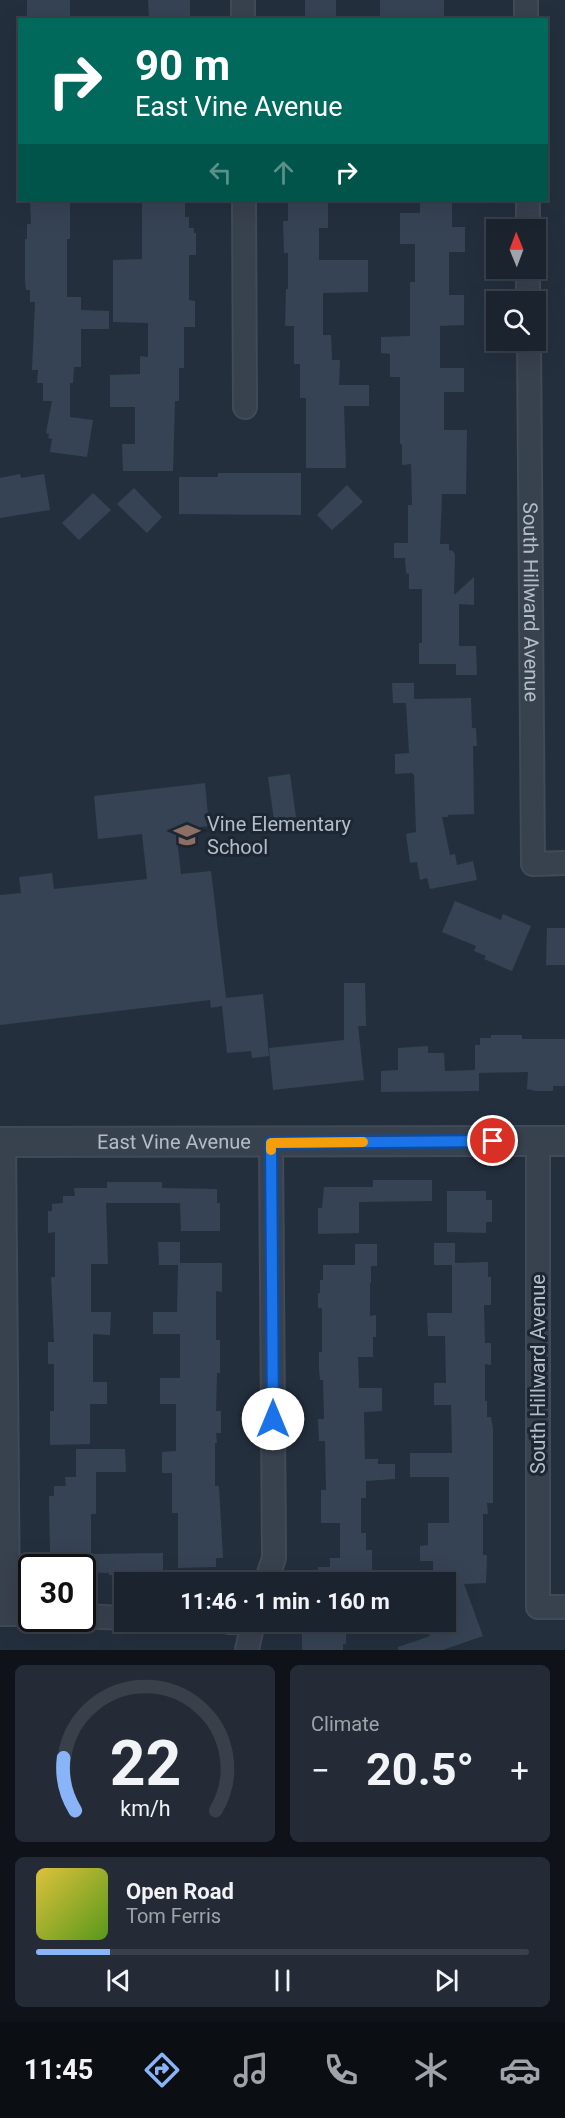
<!DOCTYPE html>
<html lang="en">
<head>
<meta charset="utf-8">
<style>
	:root { --surface:#1b232e; --page:#242b36; --text:#f1f3f6; --muted:#a0a4aa; --line:#39404a; --accent:#8ab4f8 }
	body { margin:0; font-family:Roboto,sans-serif; background:var(--page); color:var(--text); height:100vh; display:flex; flex-direction:column; font-size:22px; white-space:nowrap }
	* { box-sizing:border-box; margin:0 }
	p { font-size:20px; color:var(--muted) }
	.icon { flex:none; width:33px; height:33px; fill:none; stroke:currentColor; stroke-width:2; stroke-linecap:round; stroke-linejoin:round }
	.map { position:relative; height:1650px; overflow:hidden }
	.sheet { display:flex; flex-direction:column; gap:15px; padding:15px; background:#0f1319; flex:1 }
	.sheet>* { flex:none }
	.top-card { position:absolute; left:18px; top:18px; width:530px; height:183px; border-radius:0px; box-shadow:0 6px 24px #0002,0 0 0 2px var(--line); background:#00695c; color:#fff; overflow:hidden }
	.needle { width:39px; rotate:359deg }
	.buttons { position:absolute; left:486px; top:219px; display:grid; gap:12px }
	.buttons a { display:grid; place-items:center; width:60px; height:60px; border-radius:0px; background:var(--surface); box-shadow:0 6px 24px #0002,0 0 0 2px var(--line); font-size:30px }
	.speed { position:absolute; left:18px; top:1554px; display:flex; gap:12px; font-size:30px; font-weight:700; text-align:center }
	.speed>* { display:grid; place-content:center; width:78px; height:78px; border-radius:50%; background:var(--surface); box-shadow:0 6px 24px #0002,0 0 0 2px var(--line); line-height:1 }
	.speed .limit { border:3px solid #111; border-radius:9px; background:#fff; color:#111 }
	.pin { position:absolute; display:grid; place-items:center; width:51px; height:51px; color:#fff; margin:-26px; border:3px solid #fff; border-radius:50%; box-shadow:0 2px 6px #0007 }
	.me { position:absolute; width:66px; margin:-33px; rotate:0deg; stroke-linejoin:round; filter:drop-shadow(0 0 4px #0008) }
	.turn { display:flex; align-items:center; gap:21px; height:126px; padding:0 18px; font-size:27px }
	.turn .icon { width:78px; height:78px; stroke-width:2.5 }
	.turn b { display:block; font-size:42px; line-height:51px }
	.lanes { display:flex; align-items:center; height:57px; padding:0 18px; background:#0003; justify-content:center; gap:30px; direction:ltr }
	.lanes .off { opacity:.35 }
	.big { font-size:45px; font-weight:700; line-height:1.1 }
	.sheet .card { flex:1; display:flex; flex-direction:column; justify-content:center; gap:9px; min-width:0; padding:0 21px; border-radius:9px; background:var(--page) }
	.sheet .dial { align-items:center; gap:0 }
	.dial svg { height:156px; overflow:visible; fill:none; stroke:var(--line); stroke-width:7; stroke-linecap:round; text-anchor:middle }
	.dial text { fill:var(--text); stroke:none }
	.song { display:flex; align-items:center; gap:18px }
	.cover { width:72px; height:72px; border-radius:9px; background:linear-gradient(135deg,hsl(50 70% 55%),hsl(90 70% 35%)) }
	.played { height:6px; border-radius:3px; background:linear-gradient(90deg,var(--accent) 15%,var(--line) 15%) }
	.keys { display:flex; justify-content:space-around; direction:ltr }
	.heat { display:flex; justify-content:space-between; align-items:center; font-size:33px; direction:ltr }
	.sheet .tiles { flex:1; display:grid; gap:15px; grid-template-columns:1fr 1fr }
	.card:last-child { grid-column:span 2 }
	.trip { position:absolute; left:114px; top:1572px; width:342px; height:60px; border-radius:0px; background:var(--surface); box-shadow:0 6px 24px #0002,0 0 0 2px var(--line); font-weight:700; line-height:60px; text-align:center }
	.menu { display:flex; height:96px; justify-content:space-around; align-items:center; background:#0b0e12; color:var(--muted) }
	.menu .icon { width:42px; height:42px }
	.menu .on { color:var(--accent) }
	.menu b { font-size:27px; color:var(--text) }
	.map>svg:first-child { display:block }
	.building { fill:#364354 }
	.lines { fill:none; stroke-linecap:round; stroke-linejoin:round }
	.minor-casing { stroke:#414a57; stroke-width:26 }
	.tertiary-casing { stroke:#414a57; stroke-width:32 }
	.minor { stroke:#38414e; stroke-width:22 }
	.tertiary { stroke:#38414e; stroke-width:28 }
	.route-casing { stroke:#114b97; stroke-width:15 }
	.route { stroke:#1a73e8; stroke-width:10 }
	.slow { stroke:#f59e0b; stroke-width:10 }
	.labels { text-anchor:middle; dominant-baseline:central; stroke-width:6; stroke-linejoin:round; paint-order:stroke }
	.street-label { font-size:20px; fill:#b4bcc9; stroke:#1d2633 }
	.poi-label { font-size:20px; fill:#b4bcc9; stroke:#1d2633; text-anchor:start }
</style>
</head>
<body>
<div class="map">
<svg width="565" height="1650" viewBox="0 0 565 1650">
	<rect width="100%" height="100%" fill="#242f3e"/>
	<!-- building -->
	<g class="building">
		<rect x="27" y="0" width="43" height="20"/>
		<polygon points="148,0 190,0 190,20 149,20"/>
		<rect x="305" y="0" width="31" height="20"/>
		<polygon points="380,0 444,0 444,19 380,18"/>
		<polygon points="30,200 70,200 70,239 67,239 67,297 81,297 81,310 109,311 109,329 81,329 81,367 74,367 73,383 70,383 70,417 93,420 87,457 50,452 52,439 48,438 49,434 46,433 52,401 43,401 43,383 37,383 38,370 32,370 35,302 30,302 30,290 26,290 25,281 25,239 27,239 27,224 31,224"/>
		<polygon points="142,200 185,200 185,217 189,217 189,228 194,228 194,233 196,233 196,255 189,255 189,300 195,301 195,327 184,327 184,368 179,368 179,401 175,401 173,471 123,471 122,444 135,444 135,407 110,407 110,375 140,374 140,356 148,357 148,323 113,322 113,260 142,259"/>
		<polygon points="288,200 328,200 328,228 319,228 319,260 368,260 368,292 323,293 323,335 331,335 332,360 340,360 339,385 369,385 369,406 344,406 346,468 306,468 306,398 300,398 300,364 294,364 294,326 285,326 286,289 288,289 288,253 284,253 283,221 288,221"/>
		<polygon points="420,200 452,200 452,227 465,227 465,252 449,252 449,295 464,295 464,325 440,326 440,368 464,368 464,392 444,392 444,430 467,430 466,494 442,494 440,544 449,544 449,550 453,551 455,555 454,595 474,577 474,605 459,604 459,646 476,646 477,675 456,675 456,664 419,664 419,643 422,643 422,589 409,589 409,574 406,573 405,558 394,558 394,543 408,543 408,505 412,505 411,464 402,465 402,444 400,444 400,377 390,377 390,354 381,353 381,337 410,336 410,282 415,282 415,244 400,244 400,213 420,213"/>
		<polygon points="218,473 301,473 301,515 179,514 179,477 218,477"/>
		<polygon points="20,474 21,478 44,474 50,510 0,518 0,478"/>
		<polygon points="347,485 363,502 332,530 317,515"/>
		<polygon points="134,488 162,517 147,533 117,504"/>
		<polygon points="93,493 111,510 79,540 62,523"/>
		<polygon points="392,683 414,683 414,699 471,698 472,728 476,728 477,746 473,746 474,814 448,815 448,817 442,817 450,855 455,854 457,865 473,861 477,880 430,889 427,878 420,880 417,862 410,863 406,834 416,832 414,775 412,773 395,774 395,754 409,753 406,703 393,703"/>
		<polygon points="290,774 296,817 274,820 268,777"/>
		<polygon points="205,783 209,826 176,830 181,874 211,871 226,998 263,994 269,1056 252,1058 251,1051 227,1053 222,1006 211,1008 210,1000 0,1025 0,895 21,893 19,877 52,873 54,889 147,879 142,834 98,839 94,796"/>
		<polygon points="455,901 501,920 503,914 531,926 512,971 484,959 486,956 474,951 476,946 442,932"/>
		<polygon points="547,928 565,928 565,965 546,965"/>
		<polygon points="344,983 365,983 366,1026 358,1026 364,1080 273,1090 269,1048 344,1040"/>
		<polygon points="491,1035 522,1035 522,1039 565,1039 565,1086 553,1086 553,1091 536,1091 527,1089 528,1072 479,1073 479,1091 381,1092 381,1071 398,1070 398,1048 428,1046 428,1053 444,1053 445,1071 475,1070 475,1045 480,1045 480,1038 491,1038"/>
		<polygon points="373,1180 432,1180 432,1201 359,1202 359,1233 318,1234 318,1208 322,1208 324,1187 373,1187"/>
		<polygon points="107,1182 162,1182 162,1188 217,1189 217,1203 220,1203 220,1231 181,1231 180,1203 106,1203 108,1264 91,1264 91,1312 111,1312 110,1335 93,1334 93,1382 107,1382 107,1404 90,1404 90,1444 50,1445 50,1411 54,1411 54,1364 48,1364 48,1342 54,1342 51,1277 55,1277 55,1232 48,1233 48,1211 52,1211 52,1204 63,1203 63,1196 75,1196 74,1188 107,1188"/>
		<polygon points="447,1191 486,1191 486,1200 492,1200 492,1222 486,1222 486,1233 447,1232"/>
		<polygon points="158,1242 180,1242 180,1263 222,1263 222,1292 216,1291 216,1340 220,1340 220,1373 217,1373 216,1411 221,1411 221,1433 216,1433 217,1443 215,1443 215,1486 219,1486 223,1558 216,1558 216,1567 178,1568 178,1513 172,1513 172,1473 162,1473 162,1452 176,1451 176,1404 160,1404 160,1378 180,1378 180,1334 153,1334 153,1312 177,1312 178,1265 159,1265"/>
		<polygon points="434,1243 455,1243 455,1263 488,1262 488,1277 491,1277 491,1305 484,1305 485,1343 491,1343 491,1365 485,1364 485,1401 487,1401 487,1417 491,1417 493,1429 493,1503 487,1503 488,1514 483,1514 483,1555 487,1555 486,1583 464,1584 483,1636 443,1650 398,1650 398,1647 430,1636 427,1626 439,1622 446,1622 446,1582 433,1582 433,1561 420,1561 420,1546 428,1545 428,1523 449,1523 449,1477 410,1477 410,1453 452,1453 451,1405 434,1405 434,1383 446,1383 445,1336 428,1336 427,1313 452,1313 452,1265 434,1265"/>
		<polygon points="355,1244 377,1244 377,1266 371,1266 371,1283 370,1283 370,1316 376,1315 376,1337 373,1337 373,1357 358,1357 359,1388 382,1388 382,1411 364,1412 365,1459 378,1459 378,1464 395,1464 395,1479 366,1481 366,1498 361,1498 361,1533 366,1533 366,1550 372,1550 372,1582 318,1582 318,1567 330,1567 330,1558 340,1558 340,1523 321,1523 321,1490 326,1490 325,1441 319,1441 318,1419 324,1419 323,1380 320,1380 319,1369 319,1352 322,1352 322,1308 318,1308 318,1293 320,1293 320,1280 323,1280 323,1265 355,1265"/>
		<polygon points="76,1449 125,1449 126,1472 96,1472 96,1514 91,1514 91,1554 163,1553 163,1575 109,1575 109,1573 82,1572 82,1568 57,1568 57,1560 54,1560 54,1554 50,1554 49,1496 54,1496 54,1486 66,1486 65,1477 76,1477"/>
		<polygon points="309,1622 346,1622 346,1644 343,1644 343,1650 302,1650 302,1632 309,1633"/>
	</g>
	<g class="lines">
		<!-- minor casing -->
		<g class="minor-casing">
			<g id="minor">
				<polyline points="243,0 243,20"/>
				<polyline points="526,0 526,20"/>
				<polyline points="244,200 245,407"/>
				<polyline points="528,200 528,230"/>
				<polyline points="528,268 528,302"/>
				<path id="s1" d="M529,340L533,864L565,863"/>
				<polyline points="538,1140 538,1607 565,1607"/>
				<polyline points="4,1142 8,1613"/>
				<polyline points="266,1582 274,1558 271,1142"/>
				<polyline points="0,1614 32,1614"/>
				<polyline points="82,1616 124,1618"/>
				<polyline points="229,1622 253,1622"/>
				<polyline points="247,1650 253,1622"/>
			</g>
		</g>
		<!-- tertiary casing -->
		<g class="tertiary-casing">
			<g id="tertiary">
				<path id="s2" d="M0,1142L565,1141"/>
			</g>
		</g>
		<!-- minor -->
		<use href="#minor" class="minor"/>
		<!-- tertiary -->
		<use href="#tertiary" class="tertiary"/>
	</g>
	<g class="lines">
		<!-- route casing -->
		<g class="route-casing">
			<polyline id="route" points="273,1419 271,1143 493,1141"/>
		</g>
		<!-- route -->
		<use href="#route" class="route"/>
		<!-- slow -->
		<polyline class="slow" points="271,1150 271,1143 363,1142"/>
	</g>
	<!-- icons -->
	<defs>
		<g id="school-bare" transform="scale(2.07)"><path d="M0-5L7-2L0 1L-7-2ZM-4 1L0 2.5L4 1V4Q0 6-4 4Z" fill="#8d6e63" stroke="#1d2633" stroke-width="2.5" paint-order="stroke"/></g>
	</defs>
	<g fill-rule="evenodd">
		<use href="#school-bare" x="187" y="835"/>
	</g>
	<g class="labels">
		<!-- street labels -->
		<g class="street-label">
			<text stroke="none"><textPath href="#s1" startOffset="262">South Hillward Avenue</textPath></text>
			<text stroke="none"><textPath href="#s2" startOffset="174">East Vine Avenue</textPath></text>
			<text transform="translate(538 1374) rotate(-90)">South Hillward Avenue</text>
		</g>
		<!-- poi labels -->
		<g class="poi-label">
			<text x="207" y="824">Vine Elementary<tspan x="207" dy="23">School</tspan></text>
		</g>
	</g>
</svg>
<div class="buttons">
<a><svg class="needle" viewBox="-14 -14 28 28"><path d="M0-13l5 13h-10z" fill="#e53935"/><path d="M0 13l5-13h-10z" fill="#a0a4aa"/></svg></a>
<a><svg class="icon" aria-label="search" viewBox="0 0 24 24"><circle cx="10" cy="10" r="6"/><path d="M15 15l6 6"/></svg></a>
</div>
<div class="speed"><div class="limit">30</div></div>
<div class="pin" style="left:493px;top:1141px;background:#d93025"><svg class="icon" aria-label="arrive" viewBox="0 0 24 24"><path d="M6 21V4h12l-3 4 3 4H6"/></svg></div>
<svg class="me" style="left:273px;top:1419px" viewBox="-20 -20 40 40"><circle r="19" fill="#fff"/><path d="M0-13L10 11 0 6-10 11z" fill="#1a73e8"/></svg>
<div class="trip">11:46 · 1 min · 160 m</div>
<div class="top-card">
<div class="turn"><svg class="icon" aria-label="right" viewBox="0 0 24 24"><path d="M7 20v-9h11M14 6l5 5-5 5"/></svg><div><b>90 m</b>East Vine Avenue</div></div>
<div class="lanes"><svg class="icon off" aria-label="left" viewBox="0 0 24 24"><path d="M17 20v-9H6M10 6l-5 5 5 5"/></svg><svg class="icon off" aria-label="ahead" viewBox="0 0 24 24"><path d="M12 20V5M6 11l6-6 6 6"/></svg><svg class="icon" aria-label="right" viewBox="0 0 24 24"><path d="M7 20v-9h11M14 6l5 5-5 5"/></svg></div>
</div>
</div>
<section class="sheet">
<div class="tiles">
<div class="card dial"><svg viewBox="0 0 100 80">
<path d="M14 69A42 42 0 1 1 86 69"/>
<path d="M14 69A42 42 0 0 1 8 42" stroke="#8ab4f8"/>
<text x="50" y="56" font-size="32" font-weight="700">22</text>
<text x="50" y="72" font-size="11">km/h</text>
</svg></div>
<div class="card"><p>Climate</p>
<div class="heat"><a>−</a><b class="big">20.5°</b><a>+</a></div>
</div>
<div class="card">
<div class="song"><i class="cover"></i><div><b>Open Road</b><p>Tom Ferris</p></div></div>
<div class="played"></div>
<div class="keys"><svg class="icon" aria-label="previous" viewBox="0 0 24 24"><path d="M18 5L8 12l10 7zM5 5v14"/></svg><svg class="icon" aria-label="pause" viewBox="0 0 24 24"><path d="M8 5v14M16 5v14"/></svg><svg class="icon" aria-label="next" viewBox="0 0 24 24"><path d="M6 5l10 7-10 7zM19 5v14"/></svg></div>
</div>
</div>
</section>
<nav class="menu">
<b>11:45</b>
<svg class="icon on" aria-label="directions" viewBox="0 0 24 24"><path d="M12 3l9 9-9 9-9-9zM9 14v-3h6M13 9l2 2-2 2"/></svg>
<svg class="icon" aria-label="music" viewBox="0 0 24 24"><path d="M9 18V5l10-2v13"/><circle cx="6" cy="18" r="3"/><circle cx="16" cy="16" r="3"/></svg>
<svg class="icon" aria-label="phone" viewBox="0 0 24 24"><path d="M5 4h4l2 5-3 2q2 4 5 5l2-3 5 2v4C11 20 4 13 5 4z"/></svg>
<svg class="icon" aria-label="climate" viewBox="0 0 24 24"><path d="M12 3v18M4 7l16 10M4 17L20 7"/></svg>
<svg class="icon" aria-label="car" viewBox="0 0 24 24"><path d="M5 17H2v-5l4-1 3-4h7l3 4 3 1v5h-3M9 17h6M6 11h13"/><circle cx="7" cy="17" r="2"/><circle cx="17" cy="17" r="2"/></svg>
</nav>
</body>
</html>
